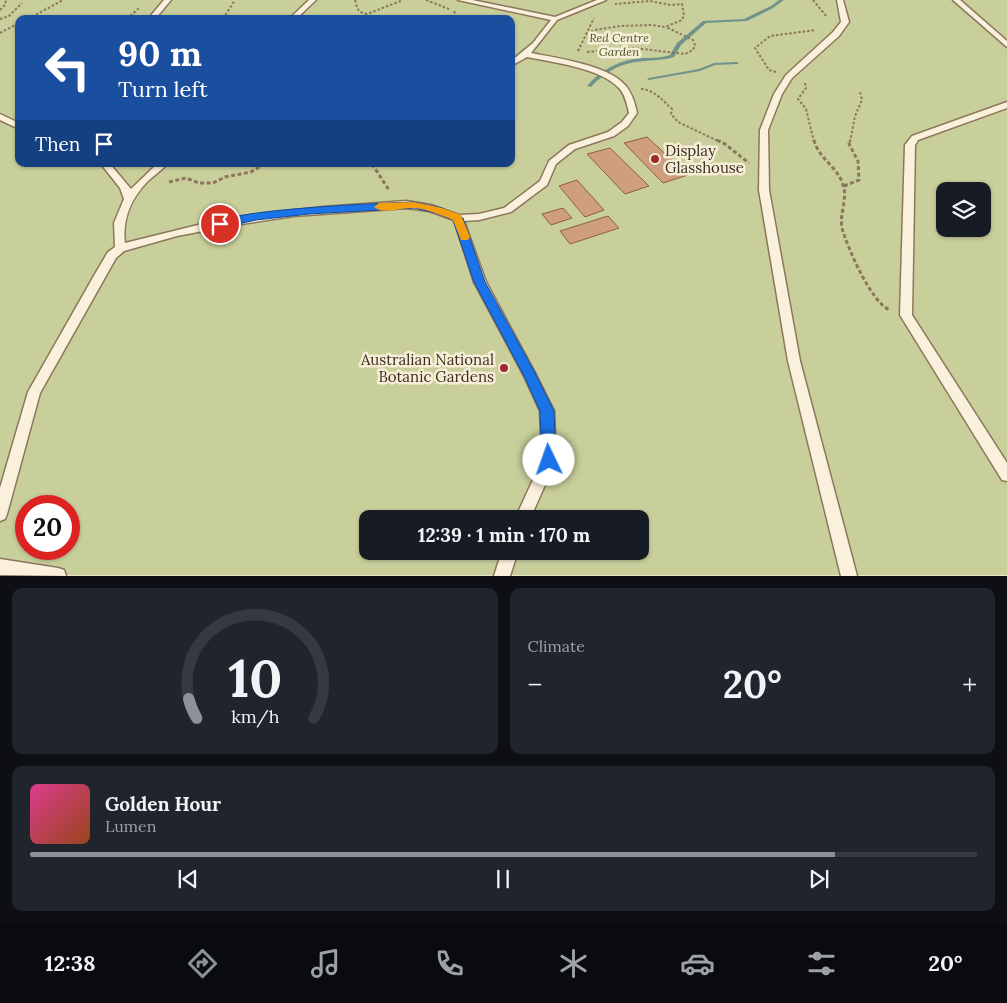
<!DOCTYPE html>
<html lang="en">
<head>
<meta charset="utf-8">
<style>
	:root { --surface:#171b24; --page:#20242c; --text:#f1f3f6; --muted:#9ea1a6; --line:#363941; --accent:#8c9099 }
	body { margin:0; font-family:Lora,serif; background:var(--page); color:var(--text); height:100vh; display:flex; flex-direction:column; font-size:19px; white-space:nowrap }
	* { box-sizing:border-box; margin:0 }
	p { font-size:16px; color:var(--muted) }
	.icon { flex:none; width:28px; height:28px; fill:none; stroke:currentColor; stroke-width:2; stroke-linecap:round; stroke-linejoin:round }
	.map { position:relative; height:576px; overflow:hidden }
	.sheet { display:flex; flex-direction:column; gap:12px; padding:12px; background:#0d0f14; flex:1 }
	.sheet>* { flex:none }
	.hud { position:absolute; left:15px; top:15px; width:500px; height:152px; border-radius:10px; box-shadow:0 1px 4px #0004; background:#1a4fa0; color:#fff; overflow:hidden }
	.controls { position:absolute; left:936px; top:182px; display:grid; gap:10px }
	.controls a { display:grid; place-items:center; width:55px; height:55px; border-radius:10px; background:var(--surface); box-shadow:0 1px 4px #0004; font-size:25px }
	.speed { position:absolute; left:15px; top:495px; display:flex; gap:10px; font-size:25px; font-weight:700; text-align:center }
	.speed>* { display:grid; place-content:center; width:65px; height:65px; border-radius:50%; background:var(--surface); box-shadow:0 1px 4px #0004; line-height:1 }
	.speed .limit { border:8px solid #d22; background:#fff; color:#111 }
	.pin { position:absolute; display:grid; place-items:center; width:42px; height:42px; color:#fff; margin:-21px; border:2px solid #fff; border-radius:50%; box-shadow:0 1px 5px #0007 }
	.me { position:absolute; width:55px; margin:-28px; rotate:357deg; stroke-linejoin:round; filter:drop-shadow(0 0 4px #0008) }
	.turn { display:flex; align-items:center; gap:18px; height:105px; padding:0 20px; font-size:22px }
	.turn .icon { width:65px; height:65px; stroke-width:2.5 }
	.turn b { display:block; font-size:35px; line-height:42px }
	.then { display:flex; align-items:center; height:48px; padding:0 20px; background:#0003; gap:10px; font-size:19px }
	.big { font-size:38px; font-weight:700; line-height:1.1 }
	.sheet .widget { flex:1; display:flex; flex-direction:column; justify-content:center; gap:8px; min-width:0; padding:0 18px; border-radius:10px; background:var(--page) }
	.sheet .dial { align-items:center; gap:0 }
	.dial svg { height:130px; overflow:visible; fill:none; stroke:var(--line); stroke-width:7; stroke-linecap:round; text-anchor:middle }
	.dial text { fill:var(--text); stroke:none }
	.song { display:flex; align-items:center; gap:15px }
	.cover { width:60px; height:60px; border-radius:8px; background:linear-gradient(135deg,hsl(330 70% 55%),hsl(20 70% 35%)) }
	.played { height:5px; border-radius:2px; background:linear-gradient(90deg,var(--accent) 85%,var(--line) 85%) }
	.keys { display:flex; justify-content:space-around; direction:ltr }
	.heat { display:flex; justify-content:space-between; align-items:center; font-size:28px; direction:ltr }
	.sheet .tiles { flex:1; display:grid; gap:12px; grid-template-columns:1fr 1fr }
	.widget:last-child { grid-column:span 2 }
	.trip { position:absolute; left:359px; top:510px; width:290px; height:50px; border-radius:10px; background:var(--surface); box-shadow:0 1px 4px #0004; font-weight:700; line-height:50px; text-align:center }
	.menu { display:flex; height:80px; justify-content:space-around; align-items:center; background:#090b0e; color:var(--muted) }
	.menu .icon { width:35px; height:35px }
	.menu .current { color:var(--accent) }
	.menu b { font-size:22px; color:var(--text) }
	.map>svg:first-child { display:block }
	.green { fill:#c9cf9b; fill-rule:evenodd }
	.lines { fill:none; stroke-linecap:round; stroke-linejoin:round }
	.stream { fill:#6f938a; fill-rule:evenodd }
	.building { fill:#cf9f7d; stroke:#8d5f41 }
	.lane-casing { stroke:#8d765c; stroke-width:3 }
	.path-far1 { stroke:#8d765c; stroke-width:2; stroke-dasharray:2.5 2; stroke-linecap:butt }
	.path { stroke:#8d765c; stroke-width:3; stroke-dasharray:4 2.5; stroke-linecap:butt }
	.lane { fill:#faf1dc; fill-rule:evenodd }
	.route { fill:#1a73e8; stroke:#114b97 }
	.slow { fill:#f59e0b }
	.poi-dot { fill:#9e2a2b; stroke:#f7eed8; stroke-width:2 }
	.labels { text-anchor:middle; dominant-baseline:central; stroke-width:5; stroke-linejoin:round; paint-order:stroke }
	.far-park-label { font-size:12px; font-style:italic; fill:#4d5a26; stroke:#f7eed8 }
	.poi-label { font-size:15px; fill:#3d2e20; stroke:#f7eed8; text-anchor:start }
</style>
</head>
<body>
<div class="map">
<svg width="1007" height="576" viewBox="0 0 1007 576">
	<rect width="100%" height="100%" fill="#f0e4c8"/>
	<!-- green -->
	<path class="green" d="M0,0H1007V575H0ZM19,19H511V164H19ZM945,191H982V229H945ZM26,506H69V549H26ZM368,519H640V551H368Z"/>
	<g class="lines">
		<!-- stream -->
		<g class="stream">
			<path d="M779,0H784L773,8L747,21L706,23L681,45L674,57C661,61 648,60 635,62C617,65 603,74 591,87L587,86C601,69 620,60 642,58C652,58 661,58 670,55L677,43L703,21L744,19L771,6Z"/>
			<polygon points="736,62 738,62 738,64 715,65 700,71 649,80 647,79 649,78 699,69 714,63"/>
		</g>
	</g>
	<!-- building -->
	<g class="building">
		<polygon points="647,137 688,175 663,183 624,143"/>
		<polygon points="610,148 649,186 625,194 587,154"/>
		<polygon points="577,180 604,210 585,217 559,186"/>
		<polygon points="563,208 572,218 551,225 542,214"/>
		<polygon points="608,216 619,228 570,244 560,231"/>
	</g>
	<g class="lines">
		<!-- lane casing -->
		<g class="lane-casing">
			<g id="lane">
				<polygon points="164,0 171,0 155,19 148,19"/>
				<polygon points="309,0 316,0 296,19 289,19"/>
				<path d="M458,0H472L555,17L597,0H606L557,20L531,53C556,58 608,65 625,85C632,93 635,103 637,113L628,126L614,136L575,149L556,164L547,185L511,212L479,220L464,221L486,282L534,371L554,411L556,460L530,519H515L542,460L540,411L524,376L474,282L454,220L429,211L406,208L294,216L235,225L177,236L124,251L116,258L40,393L7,514L5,519L0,521V488L28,392L95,274L108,252L115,247L114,223L124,199L120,188L101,164H110L131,189L157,164H167C161,171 153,176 146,183C131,199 122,220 125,243L206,223L265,214L323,207L406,201L431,205L459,215L479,214L504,208L540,181L549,161L569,145L608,132L622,122L629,113C627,104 625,94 619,88C601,68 552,62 527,57L511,66V61L533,43L551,20Z"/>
				<polygon points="837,0 843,0 849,22 839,36 792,78 782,94 768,130 769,190 800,361 857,576 841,576 788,361 759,190 760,130 774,94 786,75 833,32 841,22"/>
				<polygon points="953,0 960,0 1007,41 1007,47"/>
				<polygon points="1007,102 1007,108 918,140 915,145 912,315 1007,463 1007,481 1002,480 900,315 905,145 912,136"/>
				<polygon points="0,114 19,123 19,129 0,120"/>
				<polygon points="502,551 518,551 510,576 494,576"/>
				<polygon points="0,559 58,568 64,570 66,576 0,575"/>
			</g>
		</g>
		<!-- path-far1 -->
		<g class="path-far1">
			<path d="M355,0C357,8 358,13 367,14L403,0"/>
			<polyline points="426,0 449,9"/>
			<polyline points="813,0 827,17"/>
			<polyline points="0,10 5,5 6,0"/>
			<polyline points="454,11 458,19"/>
			<polyline points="0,19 9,16 22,3"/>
			<polyline points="28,19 63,0"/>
			<polyline points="127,19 139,8"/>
			<polyline points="223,19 235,0"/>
			<polyline points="0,33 19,23"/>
			<polyline points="587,34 595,30 620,26 652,25 665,27 682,20 684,15 682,4 671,5 650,1 615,4"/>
			<polyline points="578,51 594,18"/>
			<polyline points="587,52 634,48 685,54 693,50 695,45 693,40 666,27"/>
			<polyline points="776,72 769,70 755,48 770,36 816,30"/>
			<polyline points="805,83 806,88 798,99 806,109 814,142"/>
			<path d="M641,89C655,90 662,100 672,109L671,114L678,122L720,142"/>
			<polyline points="850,142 855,116 862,100 860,92"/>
		</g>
		<!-- path -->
		<g class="path">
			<polyline points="717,140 725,144 749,163"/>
			<path d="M814,140C818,158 838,167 843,185C848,198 839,215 842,228C847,247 872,304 890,310"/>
			<polyline points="372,164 389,190"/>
			<polyline points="169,182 186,178 199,183 213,183 225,177 251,172 264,164"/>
			<polyline points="844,186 859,180 858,161 849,144 850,140"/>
		</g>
		<!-- lane -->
		<use href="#lane" class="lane"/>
	</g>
	<!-- route -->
	<path class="route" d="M414,202L442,208L463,218L485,282L534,371L554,411L556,460L554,465L549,467L544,465L542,460L540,411L524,376L474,282L453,220L436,213L414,208L309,214L256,220L220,228L214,224C229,209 384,203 414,202Z"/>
	<!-- slow -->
	<path class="slow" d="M414,202L442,208L461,215L470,237L468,240H461L453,220C441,215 427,209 414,208C403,207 383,215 374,207L379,203Z"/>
	<!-- markers -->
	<g class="poi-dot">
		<circle cx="655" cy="159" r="5"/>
		<circle cx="504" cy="368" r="5"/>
	</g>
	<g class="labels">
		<!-- far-park labels -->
		<g class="far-park-label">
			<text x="619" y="37">Red Centre<tspan x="619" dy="14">Garden</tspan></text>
		</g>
		<!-- poi labels -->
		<g class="poi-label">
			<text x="665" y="150">Display<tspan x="665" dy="17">Glasshouse</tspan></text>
			<text x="494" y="359" text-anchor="end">Australian National<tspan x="494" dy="17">Botanic Gardens</tspan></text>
		</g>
	</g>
</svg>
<div class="controls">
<a><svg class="icon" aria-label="layers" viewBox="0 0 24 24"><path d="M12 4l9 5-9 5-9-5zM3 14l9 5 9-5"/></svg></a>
</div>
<div class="speed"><div class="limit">20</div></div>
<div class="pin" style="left:220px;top:224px;background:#d93025"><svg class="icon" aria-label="arrive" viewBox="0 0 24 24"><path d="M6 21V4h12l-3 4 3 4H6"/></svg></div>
<svg class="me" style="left:549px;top:460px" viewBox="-20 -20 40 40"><circle r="19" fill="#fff"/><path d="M0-13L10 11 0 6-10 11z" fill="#1a73e8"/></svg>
<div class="trip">12:39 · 1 min · 170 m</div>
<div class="hud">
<div class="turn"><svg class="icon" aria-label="left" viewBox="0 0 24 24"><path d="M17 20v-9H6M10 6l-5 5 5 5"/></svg><div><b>90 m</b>Turn left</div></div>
<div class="then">Then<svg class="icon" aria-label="arrive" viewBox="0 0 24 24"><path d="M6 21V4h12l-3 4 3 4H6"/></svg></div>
</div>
</div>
<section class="sheet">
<div class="tiles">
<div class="widget dial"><svg viewBox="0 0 100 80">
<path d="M14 69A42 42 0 1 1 86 69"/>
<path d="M14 69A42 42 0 0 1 9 57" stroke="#8c9099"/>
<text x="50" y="56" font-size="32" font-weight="700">10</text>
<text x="50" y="72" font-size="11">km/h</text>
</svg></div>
<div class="widget"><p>Climate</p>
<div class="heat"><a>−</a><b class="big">20°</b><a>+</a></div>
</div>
<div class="widget">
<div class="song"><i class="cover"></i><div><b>Golden Hour</b><p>Lumen</p></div></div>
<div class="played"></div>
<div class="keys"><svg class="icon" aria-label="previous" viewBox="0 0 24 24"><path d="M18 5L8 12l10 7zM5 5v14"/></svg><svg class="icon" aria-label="pause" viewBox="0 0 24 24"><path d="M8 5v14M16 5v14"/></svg><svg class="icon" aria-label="next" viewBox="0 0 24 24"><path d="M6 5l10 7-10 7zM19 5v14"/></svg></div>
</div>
</div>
</section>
<nav class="menu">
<b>12:38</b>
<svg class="icon current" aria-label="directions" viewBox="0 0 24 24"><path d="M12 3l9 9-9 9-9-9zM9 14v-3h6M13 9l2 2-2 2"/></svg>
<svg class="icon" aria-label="music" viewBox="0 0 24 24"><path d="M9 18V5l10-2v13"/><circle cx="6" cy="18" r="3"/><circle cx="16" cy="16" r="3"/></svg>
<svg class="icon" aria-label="phone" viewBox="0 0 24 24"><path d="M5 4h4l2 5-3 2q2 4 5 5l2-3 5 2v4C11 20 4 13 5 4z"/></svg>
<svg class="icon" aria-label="climate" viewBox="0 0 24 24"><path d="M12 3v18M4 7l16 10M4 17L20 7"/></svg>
<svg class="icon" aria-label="car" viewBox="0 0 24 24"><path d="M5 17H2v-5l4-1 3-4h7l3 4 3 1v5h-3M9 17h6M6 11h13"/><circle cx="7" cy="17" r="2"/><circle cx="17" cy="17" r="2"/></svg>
<svg class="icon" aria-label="filters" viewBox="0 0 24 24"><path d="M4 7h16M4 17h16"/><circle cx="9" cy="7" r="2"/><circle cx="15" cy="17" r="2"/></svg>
<b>20°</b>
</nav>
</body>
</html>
